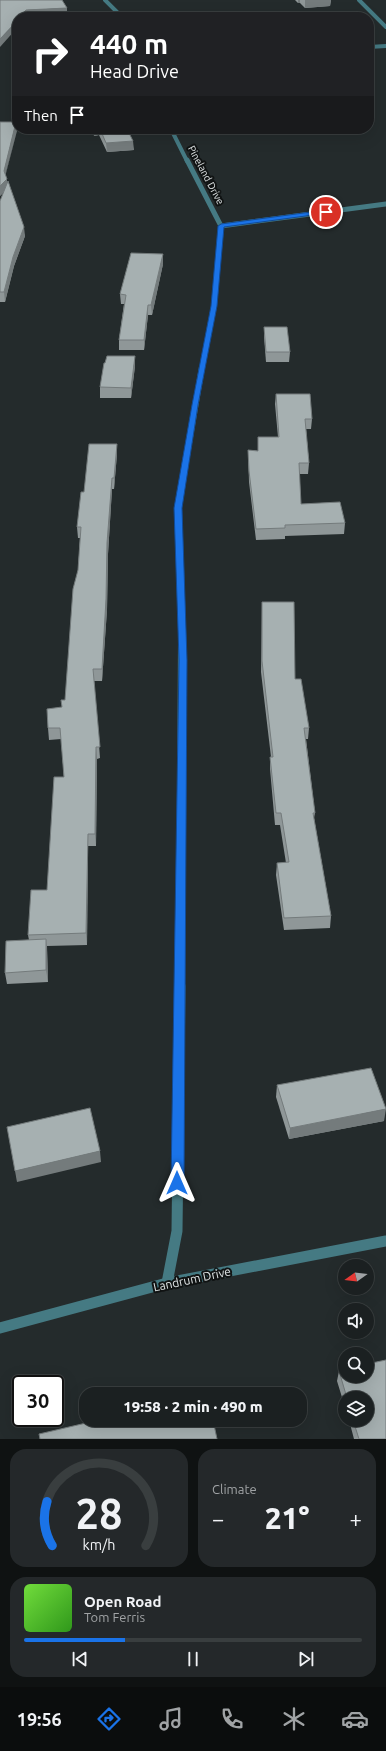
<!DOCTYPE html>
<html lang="en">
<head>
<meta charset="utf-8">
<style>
	:root { --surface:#1b2021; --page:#24282a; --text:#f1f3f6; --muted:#a0a3a5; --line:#393e3f; --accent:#1a73e8 }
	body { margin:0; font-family:Ubuntu,sans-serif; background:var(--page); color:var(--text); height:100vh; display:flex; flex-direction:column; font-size:15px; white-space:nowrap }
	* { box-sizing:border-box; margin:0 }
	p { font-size:13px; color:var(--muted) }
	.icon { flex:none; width:22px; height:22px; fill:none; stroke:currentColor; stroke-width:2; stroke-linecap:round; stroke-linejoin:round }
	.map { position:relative; height:1439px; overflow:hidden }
	.side { display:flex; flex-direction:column; gap:10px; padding:10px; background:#0f1212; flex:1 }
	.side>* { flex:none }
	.guide { position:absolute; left:12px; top:12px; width:362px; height:122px; border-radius:16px; box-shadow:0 4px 16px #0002,0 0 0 1px var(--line); background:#202124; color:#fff; overflow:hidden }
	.needle { width:26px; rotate:256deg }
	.buttons { position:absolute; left:338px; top:1259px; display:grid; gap:8px }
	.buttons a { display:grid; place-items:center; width:36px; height:36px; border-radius:50%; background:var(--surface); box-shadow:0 4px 16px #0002,0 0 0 1px var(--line); font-size:20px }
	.speed { position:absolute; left:12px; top:1375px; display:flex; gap:8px; font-size:20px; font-weight:700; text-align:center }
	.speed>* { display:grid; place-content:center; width:52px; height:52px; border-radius:50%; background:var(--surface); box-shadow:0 4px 16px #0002,0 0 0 1px var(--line); line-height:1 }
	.speed .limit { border:2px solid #111; border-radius:6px; background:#fff; color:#111 }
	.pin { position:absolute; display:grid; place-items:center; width:34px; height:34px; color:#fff; margin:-17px; border:2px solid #fff; border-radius:50%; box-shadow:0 1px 4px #0007 }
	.me { position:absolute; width:44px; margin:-22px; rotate:0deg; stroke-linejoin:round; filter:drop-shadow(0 0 3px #0008) }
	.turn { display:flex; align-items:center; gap:14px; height:84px; padding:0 12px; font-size:18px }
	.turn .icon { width:52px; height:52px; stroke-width:2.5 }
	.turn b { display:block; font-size:28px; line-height:34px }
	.then { display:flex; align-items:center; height:38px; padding:0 12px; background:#0003; gap:8px; font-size:15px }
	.big { font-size:30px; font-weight:800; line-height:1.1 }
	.side .tile { flex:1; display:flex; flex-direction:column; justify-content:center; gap:6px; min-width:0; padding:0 14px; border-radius:16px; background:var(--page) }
	.side .dial { align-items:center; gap:0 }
	.dial svg { height:104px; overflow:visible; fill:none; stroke:var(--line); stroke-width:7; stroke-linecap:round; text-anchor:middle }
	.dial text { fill:var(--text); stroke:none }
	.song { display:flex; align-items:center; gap:12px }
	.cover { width:48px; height:48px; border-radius:6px; background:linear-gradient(135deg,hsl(100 70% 55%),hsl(110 70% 35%)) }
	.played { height:4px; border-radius:2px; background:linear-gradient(90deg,var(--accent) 30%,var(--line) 30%) }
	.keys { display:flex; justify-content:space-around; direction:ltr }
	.heat { display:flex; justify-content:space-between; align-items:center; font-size:22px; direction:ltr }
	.side .tiles { flex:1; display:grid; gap:10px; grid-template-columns:1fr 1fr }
	.tile:last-child { grid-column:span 2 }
	.trip { position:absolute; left:79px; top:1387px; width:228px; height:40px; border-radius:16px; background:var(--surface); box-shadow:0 4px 16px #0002,0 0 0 1px var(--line); font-weight:800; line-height:40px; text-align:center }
	.menu { display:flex; height:64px; justify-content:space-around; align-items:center; background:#0b0d0d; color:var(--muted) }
	.menu .icon { width:28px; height:28px }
	.menu .selected { color:var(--accent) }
	.menu b { font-size:18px; color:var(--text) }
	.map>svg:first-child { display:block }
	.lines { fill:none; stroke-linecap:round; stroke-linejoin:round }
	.street-far4 { stroke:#457a83; stroke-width:4 }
	.street-far3 { stroke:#457a83; stroke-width:5 }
	.street-far2 { stroke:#457a83; stroke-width:6 }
	.street-far1 { stroke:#457a83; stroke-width:8 }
	.street { stroke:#457a83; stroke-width:11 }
	.wall { fill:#8f9798 }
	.shaded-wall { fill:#747b7c }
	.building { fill:#a6b0b1; stroke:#747b7c }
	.route { fill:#1a73e8; stroke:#114b97 }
	.labels { text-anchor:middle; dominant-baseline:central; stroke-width:4; stroke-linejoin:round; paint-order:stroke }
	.street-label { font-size:10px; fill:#e1e6e7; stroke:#101313 }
	.near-street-label { font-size:12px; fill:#e1e6e7; stroke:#101313 }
</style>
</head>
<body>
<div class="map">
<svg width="386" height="1439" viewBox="0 0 386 1439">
	<rect width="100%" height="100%" fill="#242b2c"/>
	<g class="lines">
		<!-- street-far4 -->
		<g class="street-far4">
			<polyline points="105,0 120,15"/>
			<polyline points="359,0 386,27"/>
			<polyline points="369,47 386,46"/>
			<polyline points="171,129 187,161"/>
		</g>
		<!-- street-far3 -->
		<g class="street-far3">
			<polyline points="187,160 221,226 214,306 202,368"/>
			<polyline points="221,226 386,204"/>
		</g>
		<!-- street-far2 -->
		<polyline class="street-far2" points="182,638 178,508 202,367"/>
		<!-- street-far1 -->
		<polyline class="street-far1" points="180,987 182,637"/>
		<!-- street -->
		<g class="street">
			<polyline points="167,1283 177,1231 180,986"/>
			<polyline points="0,1328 167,1283 386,1241"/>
		</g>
	</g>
	<!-- wall -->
	<g class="wall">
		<polygon points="295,0 331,0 330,6 305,8 300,3 298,3"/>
		<polygon points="93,129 128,129 128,132 134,150 107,152 99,135 94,136"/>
		<polygon points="17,131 5,176 7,184 25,236 14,266 5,302 0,302 0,201 4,192 0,196"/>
		<polygon points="163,264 152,315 148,315 144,350 119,350 119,340 124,304 121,304 120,294"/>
		<polygon points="264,327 290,352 289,362 266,362 264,337"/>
		<polygon points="135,366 131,398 100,398 100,387"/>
		<polygon points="276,394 312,419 311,429 306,429 309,463 308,474 299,474 301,504 345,523 344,534 285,536 285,539 256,540 249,482 248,450 258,451 258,437 278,437 275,404"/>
		<polygon points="117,454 114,489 112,489 108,554 107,610 102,681 94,681 100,758 97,759 96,846 88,846 87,945 47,946 48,982 7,984 5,973 29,940 28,935 47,890 64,777 61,739 49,740 48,728 62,707 65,700 78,570 80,538 78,538 77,527 84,492"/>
		<polygon points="262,602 295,679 309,728 308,739 306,739 315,813 314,818 331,916 330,928 284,930 276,875 277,863 286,863 280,825 275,825 270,769 270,757 271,757 261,672"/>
		<polygon points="277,1085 384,1121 289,1139 276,1097"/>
		<polygon points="386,1360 386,1439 354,1439 349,1420 367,1420 367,1398 345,1398 345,1407 337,1381 339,1371 345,1369 345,1376 367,1376 367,1364"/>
	</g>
	<!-- shaded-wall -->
	<g class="shaded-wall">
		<rect x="298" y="0" width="2" height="3"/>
		<polygon points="305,0 331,0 330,6 305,8"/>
		<polygon points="67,8 67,15 36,17 20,17 26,10"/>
		<polygon points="17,21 17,28 0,47 0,39"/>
		<polygon points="16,122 17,131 4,180 4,171"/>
		<polygon points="93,129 99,129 99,135 94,136"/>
		<polygon points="133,141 134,150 107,152 106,143"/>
		<polygon points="7,179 7,188 0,196 0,186"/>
		<polygon points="24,227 25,236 14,266 5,302 4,292 13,257"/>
		<polygon points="163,254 163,264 152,315 151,305"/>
		<polygon points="148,305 148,315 144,350 144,340"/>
		<polygon points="135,356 135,366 131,398 131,388"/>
		<polygon points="117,444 117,454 114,489 114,478"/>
		<polygon points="112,478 112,489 108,554 107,610 102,681 102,669 107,543"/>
		<polygon points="96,747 97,759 96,846 95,834"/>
		<polygon points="88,834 88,846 87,945 86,933"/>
		<polygon points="46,939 47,950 48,982 46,970"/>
		<polygon points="386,1109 384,1121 289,1139 290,1128"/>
		<polygon points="100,1151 101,1162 17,1182 15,1171"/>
	</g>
	<!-- building -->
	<g class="building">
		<polygon points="0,0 62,0 67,8 26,10 20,17 17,17 17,21 0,39"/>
		<polygon points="0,122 16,122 4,171 7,179 0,186"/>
		<polygon points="100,129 128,129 127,129 133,141 106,143"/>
		<polygon points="8,181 24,227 13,257 4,292 0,292 0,201"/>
		<polygon points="131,253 163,254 151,305 148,305 144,340 119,340 126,295 120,294"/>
		<polygon points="264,327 287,327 290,352 266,352"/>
		<polygon points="107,356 135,356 131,388 100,387 104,363 105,363"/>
		<polygon points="276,394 310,394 312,419 305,419 309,463 299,463 301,504 340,502 345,523 285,525 285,528 256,529 249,471 248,450 258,451 258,437 279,437"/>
		<polygon points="89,444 117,444 114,478 112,478 107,543 106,599 102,669 93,669 100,747 96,747 95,834 88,834 86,933 28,935 31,890 47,890 54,777 64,777 60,728 48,728 47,709 62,707 61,700 65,700 73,589 78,570 81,527 77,527 81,492 84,492"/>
		<polygon points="262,602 294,602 295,679 301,679 309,728 304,728 315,813 313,813 331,916 284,918 277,863 289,862 281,813 276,813 270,757 273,757 262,661"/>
		<polygon points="46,939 46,970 5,973 6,941"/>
		<polygon points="371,1068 386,1109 290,1128 277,1085"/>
		<polygon points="90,1108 100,1151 15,1171 7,1127"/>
		<polygon points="386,1360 386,1439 359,1439 353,1420 367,1420 367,1398 347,1398 339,1371 345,1369 345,1376 367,1376 367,1364"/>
		<polygon points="99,1420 213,1420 217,1439 40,1439 39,1434"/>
	</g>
	<!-- route -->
	<polygon class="route" points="326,210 329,212 328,213 224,227 217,306 198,405 182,508 187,660 184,1183 182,1187 177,1189 173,1187 171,1183 179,660 174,508 192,405 211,306 218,226 221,224"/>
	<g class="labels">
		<!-- street labels -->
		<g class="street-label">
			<text transform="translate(206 175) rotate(62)">Pineland Drive</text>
		</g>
		<!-- near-street labels -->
		<g class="near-street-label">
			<text transform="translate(192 1279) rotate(-12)">Landrum Drive</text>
		</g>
	</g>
</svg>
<div class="buttons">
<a><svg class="needle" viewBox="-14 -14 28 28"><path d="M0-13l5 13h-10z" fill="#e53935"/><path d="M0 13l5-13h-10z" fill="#a0a3a5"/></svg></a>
<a><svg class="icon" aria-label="sound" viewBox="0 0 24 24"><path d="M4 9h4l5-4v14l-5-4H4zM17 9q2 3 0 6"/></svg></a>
<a><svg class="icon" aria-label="search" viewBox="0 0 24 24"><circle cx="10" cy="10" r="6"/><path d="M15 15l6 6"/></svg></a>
<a><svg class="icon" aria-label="layers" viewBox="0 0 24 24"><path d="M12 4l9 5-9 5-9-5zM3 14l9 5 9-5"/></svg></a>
</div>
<div class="speed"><div class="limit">30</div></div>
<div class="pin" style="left:326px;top:212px;background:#d93025"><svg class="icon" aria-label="arrive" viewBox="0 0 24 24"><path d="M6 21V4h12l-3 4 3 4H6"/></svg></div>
<svg class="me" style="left:177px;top:1183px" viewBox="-20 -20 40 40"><path d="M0-17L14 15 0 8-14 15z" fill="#1a73e8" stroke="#fff" stroke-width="4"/></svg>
<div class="trip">19:58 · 2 min · 490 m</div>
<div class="guide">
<div class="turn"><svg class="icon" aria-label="right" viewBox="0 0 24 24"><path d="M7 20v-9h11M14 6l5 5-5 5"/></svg><div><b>440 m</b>Head Drive</div></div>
<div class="then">Then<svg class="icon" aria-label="arrive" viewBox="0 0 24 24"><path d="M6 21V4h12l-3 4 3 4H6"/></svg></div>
</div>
</div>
<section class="side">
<div class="tiles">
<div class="tile dial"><svg viewBox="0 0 100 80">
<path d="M14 69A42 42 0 1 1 86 69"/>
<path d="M14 69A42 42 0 0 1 10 35" stroke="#1a73e8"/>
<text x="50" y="56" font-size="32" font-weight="700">28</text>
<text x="50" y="72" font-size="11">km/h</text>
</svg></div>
<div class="tile"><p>Climate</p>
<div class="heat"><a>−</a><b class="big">21°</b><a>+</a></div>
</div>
<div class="tile">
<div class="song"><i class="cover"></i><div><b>Open Road</b><p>Tom Ferris</p></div></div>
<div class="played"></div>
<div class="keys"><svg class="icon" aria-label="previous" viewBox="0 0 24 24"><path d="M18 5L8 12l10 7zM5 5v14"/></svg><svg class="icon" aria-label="pause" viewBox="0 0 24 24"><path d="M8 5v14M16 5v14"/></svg><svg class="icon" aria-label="next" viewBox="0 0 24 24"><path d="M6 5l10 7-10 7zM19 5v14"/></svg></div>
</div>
</div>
</section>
<nav class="menu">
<b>19:56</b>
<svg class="icon selected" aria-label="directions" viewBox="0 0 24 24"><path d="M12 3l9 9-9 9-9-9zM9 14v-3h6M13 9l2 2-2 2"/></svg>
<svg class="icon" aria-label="music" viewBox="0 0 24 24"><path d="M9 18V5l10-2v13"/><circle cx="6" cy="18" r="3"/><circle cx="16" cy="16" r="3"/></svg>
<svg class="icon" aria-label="phone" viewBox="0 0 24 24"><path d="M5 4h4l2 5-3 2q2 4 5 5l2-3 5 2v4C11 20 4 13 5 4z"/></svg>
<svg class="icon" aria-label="climate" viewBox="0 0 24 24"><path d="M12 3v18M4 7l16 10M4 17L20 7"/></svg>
<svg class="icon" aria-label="car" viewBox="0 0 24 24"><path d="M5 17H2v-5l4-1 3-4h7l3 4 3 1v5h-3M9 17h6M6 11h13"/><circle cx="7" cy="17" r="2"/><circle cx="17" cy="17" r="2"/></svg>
</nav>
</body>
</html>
